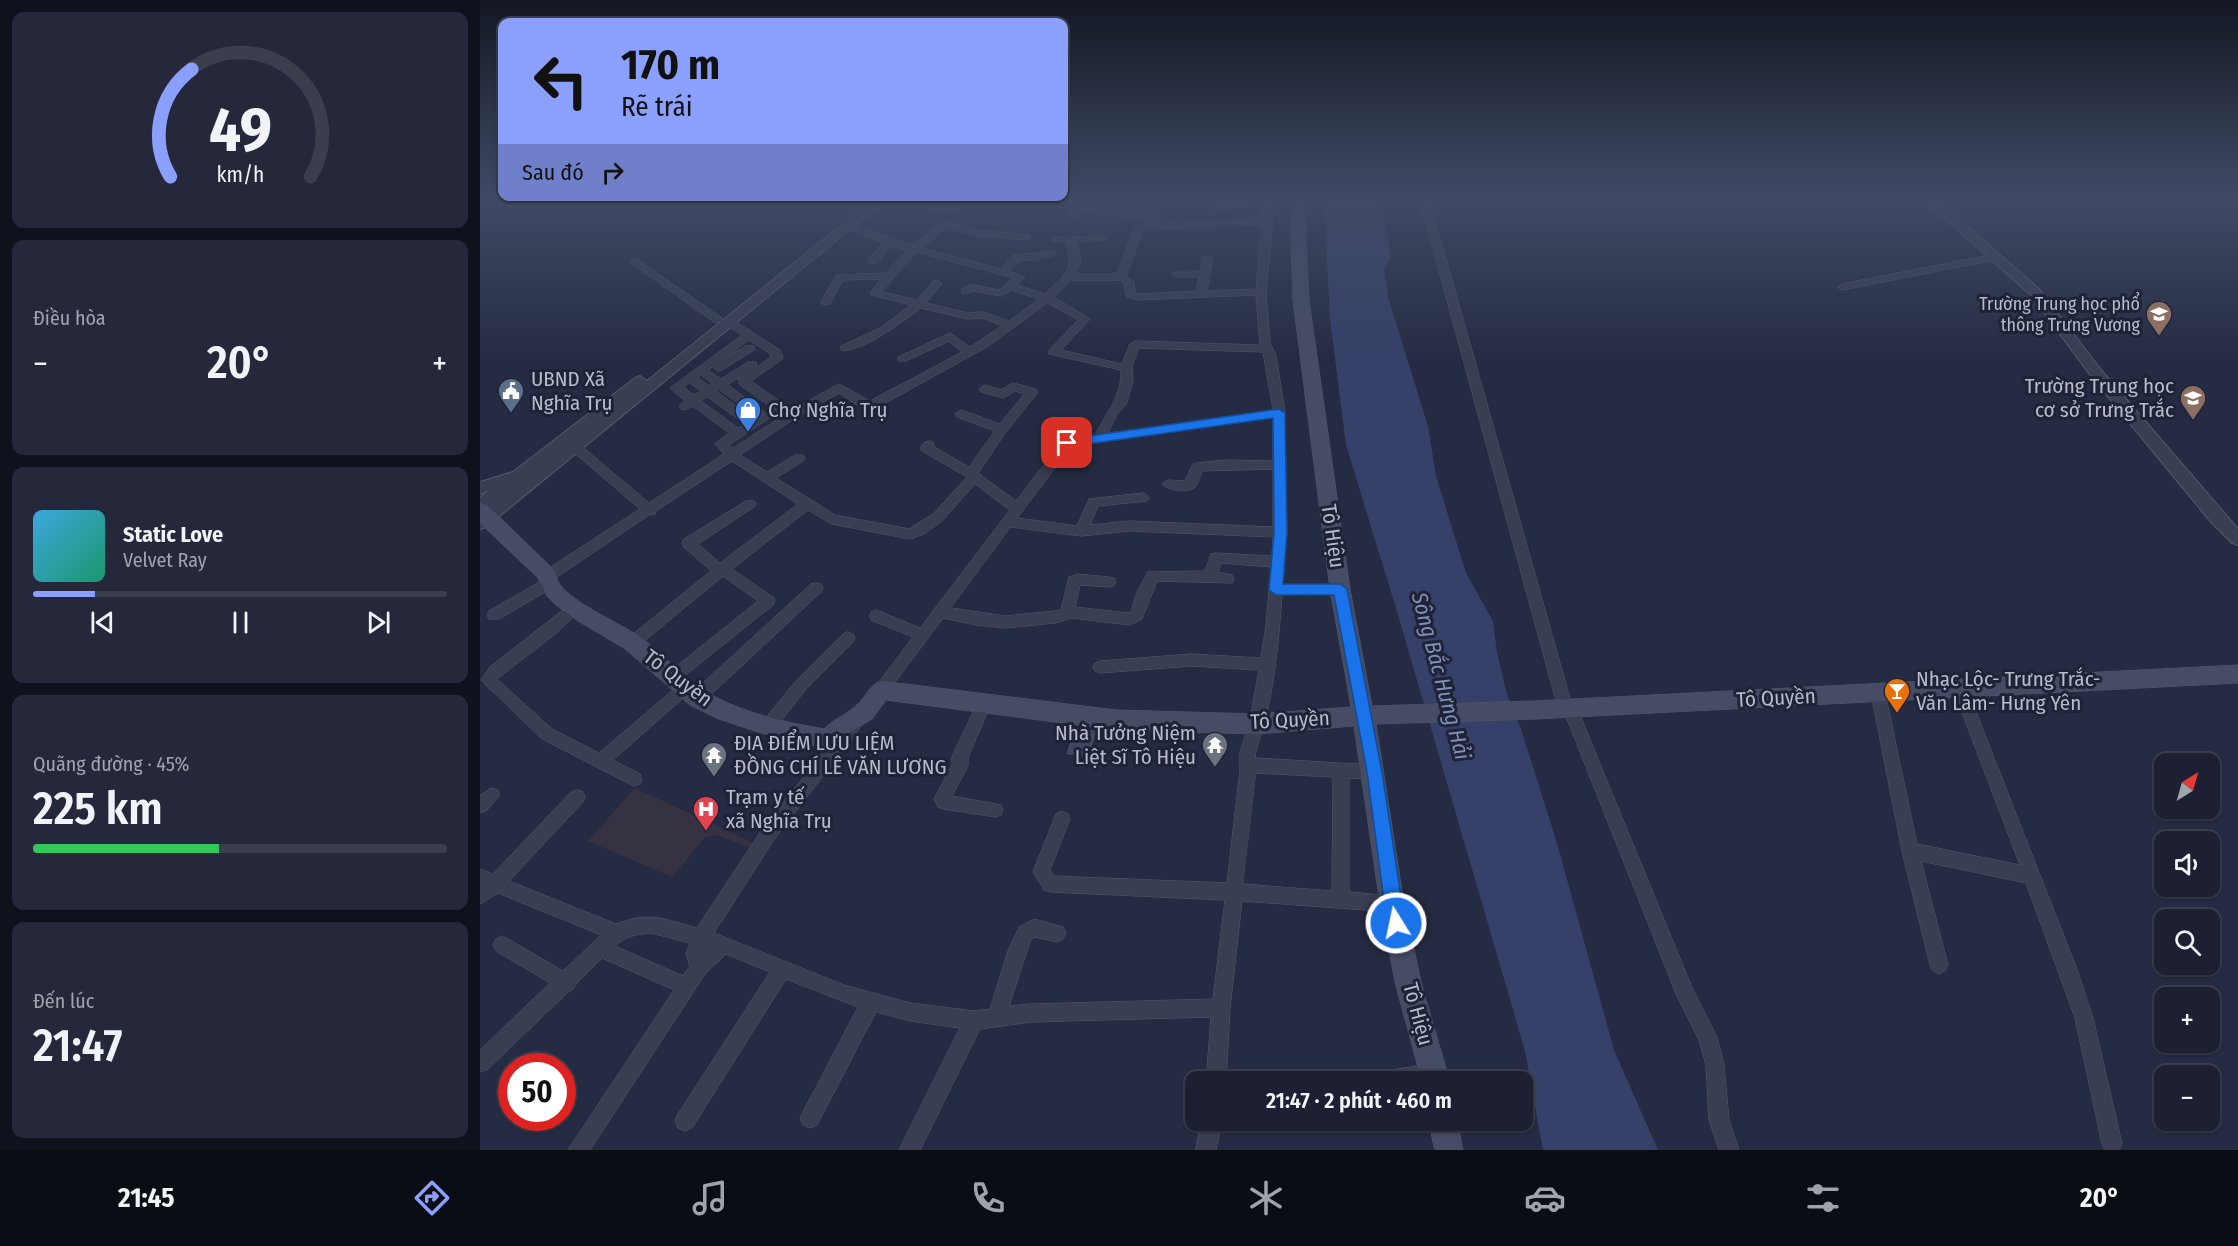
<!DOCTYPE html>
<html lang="vi">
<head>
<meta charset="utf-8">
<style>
	:root { --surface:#1c2032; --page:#25283a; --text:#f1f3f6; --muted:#a0a3ac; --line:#3a3e4d; --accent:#8b9ffc }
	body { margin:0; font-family:"Fira Sans Condensed",sans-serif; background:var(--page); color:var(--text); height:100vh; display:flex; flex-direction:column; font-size:22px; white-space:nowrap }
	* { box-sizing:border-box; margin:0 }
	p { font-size:20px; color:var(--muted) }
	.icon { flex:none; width:33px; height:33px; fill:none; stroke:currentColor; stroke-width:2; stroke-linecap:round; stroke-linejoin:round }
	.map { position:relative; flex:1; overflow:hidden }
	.panel { display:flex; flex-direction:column; gap:12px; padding:12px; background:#0f121c; width:480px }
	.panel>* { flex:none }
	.guide { position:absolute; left:18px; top:18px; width:570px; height:183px; border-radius:12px; box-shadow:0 2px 4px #0004,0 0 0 2px var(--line); background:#8b9ffc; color:#111; overflow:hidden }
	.needle { width:39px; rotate:37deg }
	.tools { position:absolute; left:1674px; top:753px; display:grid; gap:12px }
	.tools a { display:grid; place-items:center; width:66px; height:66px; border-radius:12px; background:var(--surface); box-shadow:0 2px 4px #0004,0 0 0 2px var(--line); font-size:30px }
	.speed { position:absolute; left:18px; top:1053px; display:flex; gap:12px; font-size:30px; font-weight:700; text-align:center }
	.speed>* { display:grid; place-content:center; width:78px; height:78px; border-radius:50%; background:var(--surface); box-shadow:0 2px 4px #0004,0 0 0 2px var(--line); line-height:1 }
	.speed .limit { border:9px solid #d22; background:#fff; color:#111 }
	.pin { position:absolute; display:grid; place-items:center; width:51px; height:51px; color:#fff; margin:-26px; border-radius:12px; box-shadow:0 3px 9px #0006 }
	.me { position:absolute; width:66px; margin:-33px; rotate:350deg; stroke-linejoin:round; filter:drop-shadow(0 0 4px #0008) }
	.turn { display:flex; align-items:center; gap:21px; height:126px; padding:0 24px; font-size:27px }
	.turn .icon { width:78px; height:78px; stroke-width:2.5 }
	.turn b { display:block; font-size:42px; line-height:51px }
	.then { display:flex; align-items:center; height:57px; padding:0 24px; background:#0003; gap:12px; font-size:22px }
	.big { font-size:45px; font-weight:600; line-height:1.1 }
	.panel .widget { flex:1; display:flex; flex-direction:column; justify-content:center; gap:9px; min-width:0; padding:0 21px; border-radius:12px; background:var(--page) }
	.panel .dial { align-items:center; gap:0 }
	.dial svg { height:156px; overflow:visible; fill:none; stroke:var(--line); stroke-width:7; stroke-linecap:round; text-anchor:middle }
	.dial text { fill:var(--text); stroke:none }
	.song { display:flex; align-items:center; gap:18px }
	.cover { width:72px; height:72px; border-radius:9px; background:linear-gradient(135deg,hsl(200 70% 55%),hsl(160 70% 35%)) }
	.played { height:6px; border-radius:3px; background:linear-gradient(90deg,var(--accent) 15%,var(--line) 15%) }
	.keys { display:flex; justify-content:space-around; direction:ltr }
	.heat { display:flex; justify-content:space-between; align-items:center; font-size:33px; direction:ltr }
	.charge { height:9px; border-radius:4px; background:linear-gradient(90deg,#34c759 45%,var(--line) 0) }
	.trip { position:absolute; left:705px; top:1071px; width:348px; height:60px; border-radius:12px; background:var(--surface); box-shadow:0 2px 4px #0004,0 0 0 2px var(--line); font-weight:600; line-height:60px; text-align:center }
	.tab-bar { display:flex; height:96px; justify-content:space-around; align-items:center; background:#0b0d14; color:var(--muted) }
	.tab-bar .icon { width:42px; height:42px }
	.tab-bar .on { color:var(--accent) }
	.tab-bar b { font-size:27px; color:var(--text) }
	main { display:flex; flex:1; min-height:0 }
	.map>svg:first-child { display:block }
	.medical { fill:#373242 }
	.water { fill:#364068 }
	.building { fill:#414862; stroke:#202539; stroke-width:1.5 }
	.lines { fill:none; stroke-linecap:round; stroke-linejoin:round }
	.minor-casing { stroke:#54596c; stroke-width:1 }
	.tertiary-casing { stroke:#54596c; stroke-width:2 }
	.secondary-casing { stroke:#54596c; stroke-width:1 }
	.minor { fill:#393e52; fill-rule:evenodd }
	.tertiary { fill:#393e52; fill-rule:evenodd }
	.secondary { fill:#474c65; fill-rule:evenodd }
	.route { fill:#1a73e8; stroke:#114b97; stroke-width:1.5 }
	.labels { text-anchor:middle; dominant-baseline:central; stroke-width:6; stroke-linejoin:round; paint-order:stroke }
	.far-poi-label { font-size:18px; fill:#b6bacc; stroke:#1e2337; text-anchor:end }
	.poi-label { font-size:21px; fill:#b6bacc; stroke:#1e2337; text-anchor:start }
	.street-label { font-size:21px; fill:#b6bacc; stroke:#1e2337 }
	.water-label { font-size:22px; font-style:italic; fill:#848fb8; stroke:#1e2337 }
</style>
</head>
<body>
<main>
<section class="panel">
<div class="widget dial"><svg viewBox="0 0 100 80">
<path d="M14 69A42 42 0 1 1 86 69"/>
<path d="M14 69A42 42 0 0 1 25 14" stroke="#8b9ffc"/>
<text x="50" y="56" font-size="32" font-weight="700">49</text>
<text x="50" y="72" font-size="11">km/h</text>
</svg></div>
<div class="widget"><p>Điều hòa</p>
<div class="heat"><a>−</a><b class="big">20°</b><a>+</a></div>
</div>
<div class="widget">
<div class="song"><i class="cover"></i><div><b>Static Love</b><p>Velvet Ray</p></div></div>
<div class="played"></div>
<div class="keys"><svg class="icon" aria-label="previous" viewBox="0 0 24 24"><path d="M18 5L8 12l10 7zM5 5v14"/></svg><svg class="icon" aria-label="pause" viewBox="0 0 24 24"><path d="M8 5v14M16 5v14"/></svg><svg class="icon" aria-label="next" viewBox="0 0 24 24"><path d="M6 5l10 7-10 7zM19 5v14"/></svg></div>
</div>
<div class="widget"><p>Quãng đường · 45%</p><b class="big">225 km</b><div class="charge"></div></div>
<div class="widget"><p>Đến lúc</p><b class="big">21:47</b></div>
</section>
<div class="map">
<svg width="1758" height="1150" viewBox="0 0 1758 1150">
	<rect width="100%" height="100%" fill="#252b42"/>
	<!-- medical -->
	<polygon class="medical" points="155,788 276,844 273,849 237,835 225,837 192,877 108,841"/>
	<!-- water -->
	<polygon class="water" points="844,199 901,199 911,257 904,268 908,297 948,426 956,476 986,573 1013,621 1017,652 1026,691 1041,729 1077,843 1134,1050 1178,1150 1063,1150 1045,1051 918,615 866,445 850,319"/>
	<!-- building -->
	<polygon class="building" points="594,727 618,730 609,758 585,755"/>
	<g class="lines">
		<!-- minor casing -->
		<g class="minor-casing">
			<g id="minor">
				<polygon points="410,199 428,199 471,208 481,199 491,199 489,201 519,200 524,203 519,206 483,207 473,214"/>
				<polygon points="570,199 580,199 576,205 573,206 568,203"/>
				<path d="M793,199V222L786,292L790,343L796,355L805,413L807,532L803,585L860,584L865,585L867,589L865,593L860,594L802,595C799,637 795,681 785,722C782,735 776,745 775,758L894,765L900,767L902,772L900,777L894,779L869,778V892L912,896L918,898L921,904L918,910L912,912L762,901L750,1008L746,1082H726L731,1017L551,1022L500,1029L440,1150H419L480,1028L430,1021L396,1012L337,1125L330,1128L323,1125L320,1118L378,1007L306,979L212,1128L205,1131L198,1128L195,1121L198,1114L290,972L246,954L225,974L110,1150H88L194,990L122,958L96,984L93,989L88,992L7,1070L0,1072V1050L70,983L16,951L13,945L16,939L22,936L28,939L83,971L121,935L18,893L0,904V869L13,874L91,792L97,790L103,792L105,797L103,802L29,881L136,924C171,911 183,919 217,928L281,831L367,722L372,720L377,722L380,727L377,732L293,841L234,933L364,985L430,1003L494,1011L510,1009L528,951L539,927L554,919L583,927L586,933L583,939L577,942L555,937L551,939L529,1006L551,1004L733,999L745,900L570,892L564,890L553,872L576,814L582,811L588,814L590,819L570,870L574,876L747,883L760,770V752L769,724L779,670L711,666L620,673L615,671L613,667L615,663L620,661L711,654L781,658L786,626L791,567L741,563L738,572L752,575L754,579L752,583L677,581L662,619L650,625L592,618L575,623L525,628L496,625L463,618L406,694L401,696L396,694L394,690L396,686L433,637L391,620L389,616L391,612L396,610L440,628L530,510L495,484L462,521L444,534L430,539L352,524L328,510L252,569L293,597L295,601L293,605L198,681L193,683L188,681L186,677L188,673L278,601L243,576L157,647L152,649L147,647L145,643L147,639L231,571L204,547L202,543L204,539L266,501H274L276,504L274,507L218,544L240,563L318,504L252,461L176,511L175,514L169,515L74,579L76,583L74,587L19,619H9L7,615L9,611L63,580L61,576L63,572L160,509L91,450L89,447L91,444H99L169,503L244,454L235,444L249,433L213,406L205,410L201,409L199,406L205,401L190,388L262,335L245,324V320H253L300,350L303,358L301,360L271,381L312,410L359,384L390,401L482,352L469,341L426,361H418V357L470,333L490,347L522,326L503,318L487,319L441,308C425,320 380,354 361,350V346L402,327L431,305L391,295L390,293L401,279L363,280L350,304H342L341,302L356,275L406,273L427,250L411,246L397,263H389L388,261L403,243L364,228V224H370L433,245L465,220L496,230L550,235V239L547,240L495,236L466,227L442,248L521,269L533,255L575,251V255L557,260H540L529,271L545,277L537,285L565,294C583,276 594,273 587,245L589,242L572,241V237L626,236V240L600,242L597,245L601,260L596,274H637L654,227L667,224L666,218L600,212L597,218L594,219L589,216L593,207L669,212L676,216L677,223L783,219V206L734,209L729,206L734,203ZM782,225L776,289L727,291L733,258L728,255L723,258L720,271H697L692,274L697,277H719L716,291L658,294L655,292L654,282L646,276L663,230ZM437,252L533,278L519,290L490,284L482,289V293H490L492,291L521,296L531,290L559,299L529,321L504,312L487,313L446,303L462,283L457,280L453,281L437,300L402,292ZM591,280H639L644,283L646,296L656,300L776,295L780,345L655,341L650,344L642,364L581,350L610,319L574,297ZM568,303L598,320L569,350V354L641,370C642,396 626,413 615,435L583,440L536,501L498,473L526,432L558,392L556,389L533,383L521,390L505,385L499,389L501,392L523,398L535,391L544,394L520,424L481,410L475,414L477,417L515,431L489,467L454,447L453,442L449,441L445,442L440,448L442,451L487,477L453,514L429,529L355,515L296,478L323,461L325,458L323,455H315L287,472L260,455L314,419L359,393L381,408H396L507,347ZM269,340L291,354V357L277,367L276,362H268L241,379L228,370L232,367L238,371L242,370L274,350V346H266L244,359ZM659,348L783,352L793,410L628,433L637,414L646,405L653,381L652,368ZM266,373L259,378V384L303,416L253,448L249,445L291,417L248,385ZM221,375L233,384L229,386L218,378ZM210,383L221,391L214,395L204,388ZM240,390L277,417L274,419L237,392ZM228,397L265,424L258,428L221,401ZM793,418V461L746,460L717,463L713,464L705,481L688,480L682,484C687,490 707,493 714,488C719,484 720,476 722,471L793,469V527L649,521L610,525L618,506L667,501L669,498L667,495L663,493L609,499L597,526L537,518L591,447ZM531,527L601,536L649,531L793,537L792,556L736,553L731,554L725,571L668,572L657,592L651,612L648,613L595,607L600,585L629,587L634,586L636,582L634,578L629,577L597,574L589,577L581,610L575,611L525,616L471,608ZM776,773L853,777L852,891L763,884ZM171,933L210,943L206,954L210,966L203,976L135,946C146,936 157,934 171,933Z"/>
				<polygon points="937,199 947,199 954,216 1091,702 1095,703 1097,708 1213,990 1237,1037 1244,1065 1249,1120 1259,1150 1239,1150 1229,1120 1226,1065 1219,1040 1197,996 1085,714 1080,713 1078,708 944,216"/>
				<polygon points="1515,254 1520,257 1519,259 1362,290 1357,287 1362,284"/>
				<polygon points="155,258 242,318 242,322 234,322 151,263 150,261"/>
				<polygon points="336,583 341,584 343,588 341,592 222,703 217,704 212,703 210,698 212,693 331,584"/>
				<polygon points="94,602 99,604 101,608 99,612 74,635 17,679 72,729 119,753 200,684 205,682 210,684 212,688 210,692 133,760 160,774 162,779 160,784 154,786 62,739 1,680 10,667"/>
				<polygon points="368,632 373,634 375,638 373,642 326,689 294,730 289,732 284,730 281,725 284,720 316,681 363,634"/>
				<polygon points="1480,683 1485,685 1487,689 1598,972 1613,1018 1642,1144 1639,1150 1625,1150 1622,1144 1595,1018 1546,883 1441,861 1468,965 1465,971 1459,974 1453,971 1450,965 1422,851 1391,693 1393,689 1398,687 1403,689 1405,693 1437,844 1540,865 1473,689 1475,685"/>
				<polygon points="504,698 509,699 511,704 488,757 488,766 472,796 521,805 523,810 521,815 515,817 464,809 458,807 454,799 472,765 472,757 499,699"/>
				<polygon points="12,788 18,790 20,795 6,811 0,813 0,796"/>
				<polygon points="955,1064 962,1067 965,1074 960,1082 887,1082 889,1075 896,1072"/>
				<polygon points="722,1120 742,1120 736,1150 716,1150"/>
			</g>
		</g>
		<!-- tertiary casing -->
		<g class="tertiary-casing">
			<g id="tertiary">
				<polygon points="394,199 407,199 6,527 0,529 0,514 5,510 0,512 0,498 9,490 0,494 0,482 33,472 155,378 160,376 167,381"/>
				<polygon points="1443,199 1456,199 1559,289 1621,370 1758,529 1758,545 1752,543 1731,522 1611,376 1551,295"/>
			</g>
		</g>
		<!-- secondary casing -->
		<g class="secondary-casing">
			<g id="secondary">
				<path d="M810,199H824L829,300L870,589L892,706L1055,701L1758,665V683L1055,719L896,724L924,904L942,986L970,1082H942L916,986L900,904L874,726L777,734L636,730L406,700L392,719L372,731L356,746L348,749L281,733L239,719L210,705L144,648L98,621L76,605L67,596L58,578L0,523V503L7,505L75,571C76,573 76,576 77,579C83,599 141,624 159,636C179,650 195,670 215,684C251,711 300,721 344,729C354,719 367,714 377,705C386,697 389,685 401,681L636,710L777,714L871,707L850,589L813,300Z"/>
				<polygon points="949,1120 977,1120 983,1150 955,1150"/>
			</g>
		</g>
		<!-- minor -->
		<use href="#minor" class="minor"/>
		<!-- tertiary -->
		<use href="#tertiary" class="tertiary"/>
		<!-- secondary -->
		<use href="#secondary" class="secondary"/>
	</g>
	<!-- sky -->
	<linearGradient id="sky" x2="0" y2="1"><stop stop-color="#141824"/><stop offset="0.55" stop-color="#404a65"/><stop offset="1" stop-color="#404a65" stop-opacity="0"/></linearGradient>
	<rect width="1758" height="360" fill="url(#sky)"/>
	<!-- route -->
	<polygon class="route" points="799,409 805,413 807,532 803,584 860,584 867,589 902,772 925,923 922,929 916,932 910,929 907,923 887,772 854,595 796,595 789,590 794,532 793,418 587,447 581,443 587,439"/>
	<!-- icons -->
	<defs>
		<g id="school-pin" transform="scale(1.35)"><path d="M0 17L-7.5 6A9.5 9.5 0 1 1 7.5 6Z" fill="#8d6e63" stroke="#1e2337"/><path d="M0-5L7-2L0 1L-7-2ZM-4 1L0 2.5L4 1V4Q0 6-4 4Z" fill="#fff"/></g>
		<g id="civic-pin" transform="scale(1.35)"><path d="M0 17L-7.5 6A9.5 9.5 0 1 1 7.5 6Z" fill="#5c6f8a" stroke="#1e2337"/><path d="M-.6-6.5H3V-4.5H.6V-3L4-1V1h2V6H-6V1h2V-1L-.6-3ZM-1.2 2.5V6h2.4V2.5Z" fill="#fff"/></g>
		<g id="shop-pin" transform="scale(1.35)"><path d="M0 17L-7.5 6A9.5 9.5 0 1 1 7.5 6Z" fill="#3f7fe0" stroke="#1e2337"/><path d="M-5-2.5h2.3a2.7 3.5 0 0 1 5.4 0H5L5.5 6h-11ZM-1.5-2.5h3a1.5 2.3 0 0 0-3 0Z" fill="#fff"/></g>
		<g id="bar-pin" transform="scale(1.35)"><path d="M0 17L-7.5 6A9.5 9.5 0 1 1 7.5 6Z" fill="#e8710a" stroke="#1e2337"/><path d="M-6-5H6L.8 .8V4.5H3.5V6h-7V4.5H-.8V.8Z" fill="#fff"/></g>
		<g id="temple-pin" transform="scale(1.35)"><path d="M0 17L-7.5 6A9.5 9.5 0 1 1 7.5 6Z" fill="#6b7280" stroke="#1e2337"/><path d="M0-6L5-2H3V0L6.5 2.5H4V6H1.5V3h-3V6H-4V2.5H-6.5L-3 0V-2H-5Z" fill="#fff"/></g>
		<g id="hospital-pin" transform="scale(1.35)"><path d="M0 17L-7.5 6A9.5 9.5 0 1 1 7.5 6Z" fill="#e0444e" stroke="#1e2337"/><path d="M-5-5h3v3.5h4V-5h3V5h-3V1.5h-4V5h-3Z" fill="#fff"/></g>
	</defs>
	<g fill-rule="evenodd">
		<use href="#school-pin" x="1679" y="314"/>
		<use href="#civic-pin" x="31" y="391"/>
		<use href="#school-pin" x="1713" y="398"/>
		<use href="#shop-pin" x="268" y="410"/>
		<use href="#bar-pin" x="1417" y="691"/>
		<use href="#temple-pin" x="735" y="745"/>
		<use href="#temple-pin" x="234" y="755"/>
		<use href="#hospital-pin" x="226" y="809"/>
	</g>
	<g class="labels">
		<!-- far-poi labels -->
		<g class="far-poi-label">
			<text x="1660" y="304">Trường Trung học phổ<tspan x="1660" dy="21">thông Trưng Vương</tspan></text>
		</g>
		<!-- poi labels -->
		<g class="poi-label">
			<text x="51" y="379">UBND Xã<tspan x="51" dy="24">Nghĩa Trụ</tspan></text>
			<text x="1694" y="386" text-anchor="end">Trường Trung học<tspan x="1694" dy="24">cơ sở Trưng Trắc</tspan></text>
			<text x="288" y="410">Chợ Nghĩa Trụ</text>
			<text x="1436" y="679">Nhạc Lộc- Trưng Trắc-<tspan x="1436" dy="24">Văn Lâm- Hưng Yên</tspan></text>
			<text x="716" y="733" text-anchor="end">Nhà Tưởng Niệm<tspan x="716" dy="24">Liệt Sĩ Tô Hiệu</tspan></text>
			<text x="254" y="743">ĐỊA ĐIỂM LƯU LIỆM<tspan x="254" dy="24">ĐỒNG CHÍ LÊ VĂN LƯƠNG</tspan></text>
			<text x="246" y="797">Trạm y tế<tspan x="246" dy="24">xã Nghĩa Trụ</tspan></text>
		</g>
		<!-- street labels -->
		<g class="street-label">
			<text transform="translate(853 536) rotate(82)">Tô Hiệu</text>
			<text transform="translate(198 678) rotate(37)">Tô Quyền</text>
			<text transform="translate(1296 698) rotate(-3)">Tô Quyền</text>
			<text transform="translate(810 720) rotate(-3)">Tô Quyền</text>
			<text transform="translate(938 1014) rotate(75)">Tô Hiệu</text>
		</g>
		<!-- water labels -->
		<g class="water-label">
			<text transform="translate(961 676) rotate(75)">Sông Bắc Hưng Hải</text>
		</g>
	</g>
</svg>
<div class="tools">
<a><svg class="needle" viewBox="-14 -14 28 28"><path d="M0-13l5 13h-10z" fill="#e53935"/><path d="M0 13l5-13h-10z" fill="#a0a3ac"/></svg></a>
<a><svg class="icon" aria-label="sound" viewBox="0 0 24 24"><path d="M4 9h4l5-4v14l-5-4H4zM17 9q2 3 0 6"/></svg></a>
<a><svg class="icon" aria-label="search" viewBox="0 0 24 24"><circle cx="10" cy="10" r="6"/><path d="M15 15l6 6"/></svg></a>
<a>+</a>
<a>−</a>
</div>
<div class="speed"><div class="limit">50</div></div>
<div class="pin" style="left:587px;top:443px;background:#d93025"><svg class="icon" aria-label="arrive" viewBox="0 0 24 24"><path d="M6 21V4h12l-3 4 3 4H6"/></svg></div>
<svg class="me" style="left:916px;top:923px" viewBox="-20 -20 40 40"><circle r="17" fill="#1a73e8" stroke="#fff" stroke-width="3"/><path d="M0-11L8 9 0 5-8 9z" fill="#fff"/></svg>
<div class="trip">21:47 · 2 phút · 460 m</div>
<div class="guide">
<div class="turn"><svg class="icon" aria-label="left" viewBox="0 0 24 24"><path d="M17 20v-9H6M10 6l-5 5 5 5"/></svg><div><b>170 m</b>Rẽ trái</div></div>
<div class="then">Sau đó<svg class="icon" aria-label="right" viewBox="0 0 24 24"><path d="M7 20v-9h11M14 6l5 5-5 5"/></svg></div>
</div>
</div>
</main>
<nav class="tab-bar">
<b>21:45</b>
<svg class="icon on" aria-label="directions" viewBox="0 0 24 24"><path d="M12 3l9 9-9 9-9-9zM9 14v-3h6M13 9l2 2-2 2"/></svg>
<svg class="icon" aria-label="music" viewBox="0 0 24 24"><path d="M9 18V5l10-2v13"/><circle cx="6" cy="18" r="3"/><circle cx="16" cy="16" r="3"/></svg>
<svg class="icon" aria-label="phone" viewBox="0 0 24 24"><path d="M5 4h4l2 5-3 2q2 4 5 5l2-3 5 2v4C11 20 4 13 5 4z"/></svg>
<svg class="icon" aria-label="climate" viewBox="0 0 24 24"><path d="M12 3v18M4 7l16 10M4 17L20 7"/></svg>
<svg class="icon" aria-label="car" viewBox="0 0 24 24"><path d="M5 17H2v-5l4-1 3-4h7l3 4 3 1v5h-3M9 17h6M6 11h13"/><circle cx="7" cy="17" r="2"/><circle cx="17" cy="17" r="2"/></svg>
<svg class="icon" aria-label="filters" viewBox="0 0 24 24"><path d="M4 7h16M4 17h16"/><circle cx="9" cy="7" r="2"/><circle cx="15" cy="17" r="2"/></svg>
<b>20°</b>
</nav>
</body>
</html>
